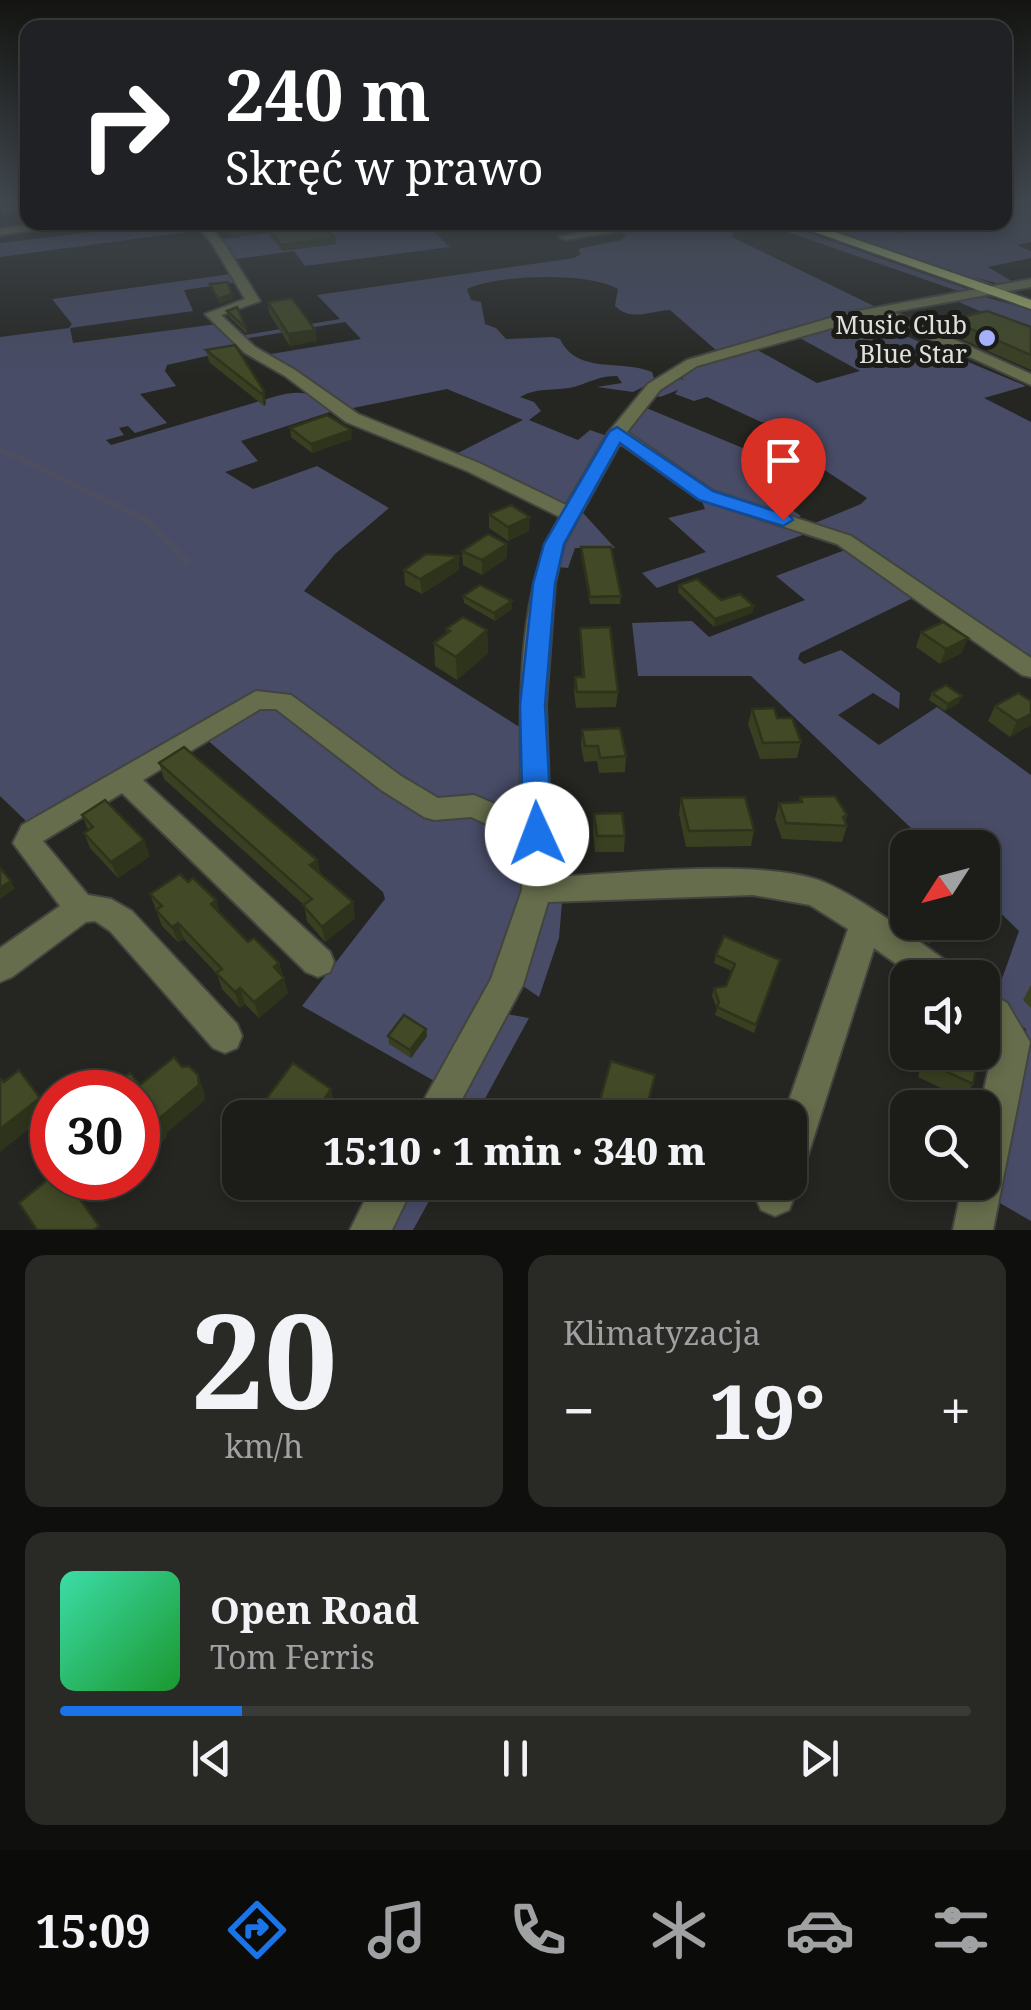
<!DOCTYPE html>
<html lang="pl">
<head>
<meta charset="utf-8">
<style>
	:root { --surface:#1c1c19; --page:#292926; --text:#f1f3f6; --muted:#a0a1a2; --line:#3a3a38; --accent:#1a73e8 }
	body { margin:0; font-family:"Noto Serif",serif; background:var(--page); color:var(--text); height:100vh; display:flex; flex-direction:column; font-size:38px; white-space:nowrap }
	* { box-sizing:border-box; margin:0 }
	p { font-size:32px; color:var(--muted) }
	.icon { flex:none; width:55px; height:55px; fill:none; stroke:currentColor; stroke-width:2; stroke-linecap:round; stroke-linejoin:round }
	.map { position:relative; height:1230px; overflow:hidden }
	.details { display:flex; flex-direction:column; gap:25px; padding:25px; background:#0f0f0e; flex:1 }
	.details>* { flex:none }
	.guide { position:absolute; left:20px; top:20px; width:992px; height:210px; border-radius:20px; box-shadow:0 5px 15px #0003,0 0 0 2px var(--line); background:#202124; color:#fff; overflow:hidden }
	.needle { width:65px; rotate:234deg }
	.tools { position:absolute; left:890px; top:830px; display:grid; gap:20px }
	.tools a { display:grid; place-items:center; width:110px; height:110px; border-radius:20px; background:var(--surface); box-shadow:0 5px 15px #0003,0 0 0 2px var(--line); font-size:50px }
	.speed { position:absolute; left:30px; top:1070px; display:flex; gap:20px; font-size:50px; font-weight:700; text-align:center }
	.speed>* { display:grid; place-content:center; width:130px; height:130px; border-radius:50%; background:var(--surface); box-shadow:0 5px 15px #0003,0 0 0 2px var(--line); line-height:1 }
	.speed .limit { border:15px solid #d22; background:#fff; color:#111 }
	.pin { position:absolute; display:grid; place-items:center; width:85px; height:85px; color:#fff; margin:-102px -42px; border-radius:50% 50% 50% 0; rotate:-45deg; box-shadow:0 0 10px #0007 }
	.pin .icon { rotate:45deg }
	.me { position:absolute; width:110px; margin:-55px; rotate:358deg; stroke-linejoin:round; filter:drop-shadow(0 0 8px #0008) }
	.turn { display:flex; align-items:center; gap:35px; height:210px; padding:0 40px; font-size:45px }
	.turn .icon { width:130px; height:130px; stroke-width:2.5 }
	.turn b { display:block; font-size:70px; line-height:85px }
	.big { font-size:75px; font-weight:800; line-height:1.1 }
	.details .widget { flex:1; display:flex; flex-direction:column; justify-content:center; gap:15px; min-width:0; padding:0 35px; border-radius:20px; background:var(--page) }
	.details .dial { align-items:center; gap:0 }
	.dial b { font-size:130px; line-height:1 }
	.song { display:flex; align-items:center; gap:30px }
	.cover { width:120px; height:120px; border-radius:15px; background:linear-gradient(135deg,hsl(160 70% 55%),hsl(130 70% 35%)) }
	.played { height:10px; border-radius:5px; background:linear-gradient(90deg,var(--accent) 20%,var(--line) 20%) }
	.keys { display:flex; justify-content:space-around; direction:ltr }
	.heat { display:flex; justify-content:space-between; align-items:center; font-size:55px; direction:ltr }
	.details .tiles { flex:1; display:grid; gap:25px; grid-template-columns:1fr 1fr }
	.widget:last-child { grid-column:span 2 }
	.trip { position:absolute; left:222px; top:1100px; width:585px; height:100px; border-radius:20px; background:var(--surface); box-shadow:0 5px 15px #0003,0 0 0 2px var(--line); font-weight:800; line-height:100px; text-align:center }
	.tab-bar { display:flex; height:160px; justify-content:space-around; align-items:center; background:#0b0b0a; color:var(--muted) }
	.tab-bar .icon { width:70px; height:70px }
	.tab-bar .on { color:var(--accent) }
	.tab-bar b { font-size:45px; color:var(--text) }
	.map>svg:first-child { display:block }
	.green { fill:#484c67 }
	.lines { fill:none; stroke-linecap:round; stroke-linejoin:round }
	.stream-far1 { stroke:#4d4e60; stroke-width:4 }
	.stream { stroke:#4d4e60; stroke-width:6 }
	.minor-casing { stroke:#43443f; stroke-width:4 }
	.major-casing { stroke:#43443f; stroke-width:4 }
	.minor { fill:#666d4c; fill-rule:evenodd }
	.major { fill:#a6b66e; fill-rule:evenodd }
	.wall { fill:#393f21 }
	.shaded-wall { fill:#2e331b }
	.building { fill:#424926; stroke:#2e331b; stroke-width:2.5 }
	.route { fill:#1a73e8; stroke:#114b97; stroke-width:2.5 }
	.poi-dot { fill:#a5b1fc; stroke:#1b1c18; stroke-width:4 }
	.labels { text-anchor:middle; dominant-baseline:central; stroke-width:10; stroke-linejoin:round; paint-order:stroke }
	.far-poi-label { font-size:25px; fill:#dfe0dd; stroke:#1b1c18; text-anchor:end }
</style>
</head>
<body>
<div class="map">
<svg width="1031" height="1230" viewBox="0 0 1031 1230">
	<rect width="100%" height="100%" fill="#252621"/>
	<!-- green -->
	<g class="green">
		<polygon points="1005,204 1031,204 1031,242 1017,245 1031,251 1031,258 988,267 1015,283 1003,285 974,277 998,286 996,288 803,223 865,223 899,233 947,223 1005,222"/>
		<polygon points="423,222 450,247 305,266 294,251 230,260 226,252 232,248 222,246 218,240 334,223"/>
		<polygon points="171,223 196,223 202,230 0,257 0,243"/>
		<path d="M675,223H781L973,291L961,292L764,224L746,228L737,225L732,237L876,307L778,331L717,351L670,310C649,311 632,322 615,306L618,289C586,271 498,275 467,289L471,300L481,302L485,324L496,328L506,339L553,337L560,339C577,375 621,359 652,372L655,381L633,392L597,387L622,383L617,376C600,376 592,381 577,386C558,392 539,386 520,397L534,402L541,411L529,420L578,440L590,430L607,436L570,501L558,504L452,456L523,420L447,389L343,410L265,355L361,339L345,322L243,339L239,336L340,319L317,295L574,258L581,254L578,249L621,240L626,235L621,231Z"/>
		<path d="M231,274L239,282L184,290L193,311L70,328L73,343L217,324L242,348L167,365L165,371L176,386L140,394L167,423L135,433L128,426L119,428L124,435L106,440L111,445L277,396C304,389 313,393 333,411L241,441L258,461L225,472L253,489L317,466L389,508L335,554L304,591L521,728L525,795L522,808L512,811L450,800L448,813L480,818L524,836C541,875 511,958 492,995C477,1025 454,1053 436,1082L302,1006L385,899L383,892L205,738C231,722 254,701 286,707L351,759C335,723 300,697 260,693L39,824L27,822L0,796V337L69,328L72,324L52,299Z"/>
		<polygon points="978,295 1031,310 1031,333 954,300"/>
		<path d="M860,317L1026,386L984,398L1031,422V663L852,539L815,523L861,504L867,498L817,465L755,484L801,516L794,519L719,498L625,431L644,407L750,451L746,456C763,469 778,460 798,458L803,447L785,437L803,429L799,423L761,422L707,397L694,401L675,394L678,390L660,397L655,395L674,377L684,380L677,374L752,347L817,383L860,371L796,336Z"/>
		<polygon points="701,499 808,533 657,588 642,573 706,552 668,518 705,509"/>
		<polygon points="578,513 584,514 615,548 575,548 568,568 558,567 565,534"/>
		<polygon points="845,550 915,597 800,653 798,659 804,664 841,650 900,693 899,709 873,693 838,715 879,745 937,707 1031,775 1031,1221 991,1198 1027,1046 1026,1029 993,1004 1019,931 983,896 982,848 931,847 751,676 638,676 632,623 692,621 709,637 805,600 776,576"/>
		<polygon points="552,900 562,902 559,938 539,997 520,984 547,901"/>
		<polygon points="506,1014 529,1018 475,1117 446,1118"/>
		<polygon points="409,1183 439,1183 413,1230 384,1230"/>
	</g>
	<g class="lines">
		<!-- stream-far1 -->
		<polyline class="stream-far1" points="0,450 26,462"/>
		<!-- stream -->
		<polyline class="stream" points="21,459 146,520 187,562"/>
		<!-- minor casing -->
		<g class="minor-casing">
			<g id="minor">
				<polygon points="52,222 90,222 0,235 0,229"/>
				<path d="M194,222H205L224,243L260,301L221,315L255,347L295,370L358,414L479,463L566,505L608,433L648,384L687,360L847,313L1031,279V287L893,312L1031,374V385L878,315L697,366L660,390L627,432L713,491L851,536L1031,658V677L1022,675L837,544L699,499L620,443L564,544L555,583L546,705L552,877C620,874 768,857 826,883C872,904 914,939 955,967L959,978H916L874,948L809,1152L804,1166L794,1169L800,1182L789,1210L775,1216L761,1210L755,1196L760,1182H790V1118H783L848,929L810,905L753,895L548,902L523,985L452,1118H414L491,979L522,890L521,840L471,817L434,820L424,817L381,790L276,709H260L143,780L330,952L334,962L330,972L318,977L306,972L122,793L43,841L88,895L111,899L132,911L237,1024L242,1036L237,1048L225,1053L213,1048L110,931L95,921L86,922L12,977L0,982V948L60,906L13,843L22,825L256,691L291,695L401,776L438,798L474,795L521,815C521,724 513,596 560,517L467,471L346,422L285,376L245,353L205,314L245,299L213,245Z"/>
				<polygon points="644,222 676,222 565,240 559,237"/>
				<polygon points="982,989 1007,1003 1030,1042 993,1230 953,1230 963,1182 982,1182 980,1108 994,1044 982,1025"/>
				<polygon points="374,1182 415,1182 392,1230 350,1230"/>
			</g>
		</g>
		<!-- major casing -->
		<g class="major-casing">
			<polygon id="major" points="787,222 806,222 1031,300 1031,309"/>
		</g>
		<!-- minor -->
		<use href="#minor" class="minor"/>
		<!-- major -->
		<use href="#major" class="major"/>
	</g>
	<!-- wall -->
	<g class="wall">
		<polygon points="225,222 250,222 253,226 254,234 234,237"/>
		<polygon points="263,222 318,222 336,244 282,251 263,226"/>
		<polygon points="268,302 315,330 317,341 290,346 269,313"/>
		<polygon points="227,311 246,328 247,334 228,316"/>
		<polygon points="950,320 1031,327 1031,370 946,332"/>
		<polygon points="206,350 264,391 266,404 264,406 209,362"/>
		<polygon points="290,428 352,439 312,453 291,437"/>
		<polygon points="489,514 529,531 508,541 489,528"/>
		<polygon points="581,547 621,596 620,604 590,604 581,555"/>
		<polygon points="462,551 507,558 482,575 463,565"/>
		<polygon points="459,556 459,570 422,594 405,585 404,570"/>
		<polygon points="679,585 721,600 754,606 752,613 714,627 678,592"/>
		<polygon points="463,596 512,609 495,621 464,603"/>
		<polygon points="580,628 618,692 616,707 576,708 574,692 575,677 582,677"/>
		<polygon points="446,629 487,630 488,653 457,680 435,666 434,643 446,634"/>
		<polygon points="921,632 962,653 940,664 916,647"/>
		<polygon points="932,693 959,703 945,711 929,700"/>
		<polygon points="1031,701 1031,725 1010,737 988,721 995,706"/>
		<polygon points="752,709 777,718 801,742 797,758 760,759 748,724"/>
		<polygon points="582,730 626,756 625,772 599,773 597,761 584,762 581,746"/>
		<polygon points="159,763 317,860 320,873 353,902 355,918 325,942 307,921 304,905 164,779"/>
		<polygon points="800,797 847,815 845,822 847,826 842,842 782,839 775,819 779,803 799,802"/>
		<polygon points="681,798 754,830 751,846 686,847 679,814"/>
		<polygon points="594,814 625,836 624,852 595,852 593,830"/>
		<polygon points="82,815 150,856 118,878 90,848 84,833 88,830"/>
		<polygon points="188,882 216,900 220,914 248,942 279,963 288,993 259,1018 245,1004 240,1008 222,989 217,974 184,939 178,942 162,926 150,894"/>
		<polygon points="908,905 908,922 947,922 929,944 900,923"/>
		<polygon points="716,955 780,960 754,1033 715,1015 717,1008 712,996 714,988 726,986 732,971 714,963"/>
		<polygon points="1031,985 1031,1008 1023,1000"/>
		<polygon points="426,1029 427,1036 411,1058 389,1044 388,1036"/>
		<polygon points="925,1052 980,1052 973,1084 964,1099 918,1077"/>
	</g>
	<!-- shaded-wall -->
	<g class="shaded-wall">
		<polygon points="28,213 28,222 4,225 1,216"/>
		<polygon points="253,226 254,234 234,237 233,229"/>
		<polygon points="335,238 336,244 282,251 281,245"/>
		<polygon points="232,294 233,299 219,304 218,299"/>
		<polygon points="315,330 317,341 290,346 288,334"/>
		<polygon points="264,391 266,404 264,406 262,394"/>
		<polygon points="351,430 352,439 312,453 311,444"/>
		<polygon points="530,517 529,531 508,541 508,527"/>
		<polygon points="507,544 507,558 482,575 482,560"/>
		<polygon points="459,556 459,570 422,594 420,579"/>
		<polygon points="512,601 512,609 495,621 494,613"/>
		<polygon points="754,606 752,613 714,627 715,619"/>
		<polygon points="487,630 488,653 457,680 456,657"/>
		<polygon points="968,638 962,653 940,664 946,649"/>
		<polygon points="962,696 959,703 945,711 948,704"/>
		<polygon points="1031,714 1031,725 1010,737 1017,721"/>
		<polygon points="144,840 150,856 118,878 111,862"/>
		<polygon points="317,860 320,876 310,865"/>
		<polygon points="11,881 15,889 0,899 0,888"/>
		<polygon points="216,900 221,916 211,904"/>
		<polygon points="353,902 355,918 325,942 322,927"/>
		<polygon points="941,922 947,922 929,944 936,928"/>
		<polygon points="178,923 184,939 178,942 172,927"/>
		<polygon points="279,963 288,993 259,1018 254,1002 274,967"/>
		<polygon points="240,988 245,1004 240,1008 235,992"/>
		<polygon points="426,1029 427,1036 411,1058 410,1050"/>
		<polygon points="198,1075 204,1091 205,1100 167,1133 166,1139 142,1156 138,1147 138,1139 160,1118"/>
		<polygon points="331,1089 335,1104 326,1118 322,1103"/>
		<polygon points="40,1098 49,1113 0,1152 0,1129"/>
	</g>
	<!-- building -->
	<g class="building">
		<polygon points="0,204 28,204 28,213 1,216"/>
		<polygon points="229,222 250,222 253,226 233,229"/>
		<polygon points="264,222 318,222 335,238 281,245"/>
		<polygon points="228,282 232,294 218,299 210,284"/>
		<polygon points="292,298 315,330 288,334 268,302"/>
		<polygon points="237,307 246,328 227,311"/>
		<polygon points="987,311 1031,327 1031,355 950,320"/>
		<polygon points="235,345 264,391 262,394 206,350"/>
		<polygon points="327,415 351,430 311,444 290,428"/>
		<polygon points="511,505 530,517 508,527 489,514"/>
		<polygon points="488,534 507,544 482,560 462,551"/>
		<polygon points="581,547 611,547 621,596 590,597"/>
		<polygon points="426,554 459,556 420,579 404,570"/>
		<polygon points="697,579 721,600 740,594 754,606 715,619 679,585"/>
		<polygon points="480,585 512,601 494,613 463,596"/>
		<polygon points="463,617 487,630 456,657 434,643 450,631 446,629"/>
		<polygon points="943,622 968,638 946,649 921,632"/>
		<polygon points="610,627 618,692 577,692 575,677 584,677 580,628"/>
		<polygon points="946,685 962,696 948,704 932,693"/>
		<polygon points="1018,693 1031,701 1031,714 1017,721 995,706"/>
		<polygon points="774,708 777,718 792,718 801,742 763,743 752,709"/>
		<polygon points="620,728 626,756 600,758 598,746 585,746 582,730"/>
		<polygon points="184,747 317,860 310,865 353,902 322,927 303,905 312,899 159,763"/>
		<polygon points="835,796 847,815 843,817 847,826 786,823 779,803 802,802 800,797"/>
		<polygon points="745,797 754,830 689,831 681,798"/>
		<polygon points="105,800 144,840 111,862 84,833 93,827 82,815"/>
		<polygon points="622,813 625,836 597,836 594,814"/>
		<polygon points="0,868 11,881 0,888"/>
		<polygon points="180,874 188,882 193,878 216,900 211,904 248,942 254,938 279,963 274,967 284,978 254,1002 240,988 235,992 216,973 222,969 178,923 172,927 156,910 162,906 150,894"/>
		<polygon points="928,922 941,922 936,928"/>
		<polygon points="724,936 780,960 756,1025 717,1007 719,1002 714,988 726,986 735,964 716,955"/>
		<polygon points="404,1015 426,1029 410,1050 388,1036"/>
		<polygon points="928,1052 980,1052 973,1084 926,1062"/>
		<polygon points="174,1057 182,1067 189,1066 198,1075 199,1085 160,1118 159,1124 138,1139 138,1092 107,1092 130,1073 140,1085"/>
		<polygon points="611,1061 655,1075 644,1118 595,1118"/>
		<polygon points="293,1063 331,1089 322,1103 336,1110 332,1118 252,1118"/>
		<polygon points="19,1070 40,1098 0,1129 0,1080 1,1079 4,1082"/>
		<polygon points="52,1176 52,1178 65,1178 99,1226 94,1230 37,1230 19,1203"/>
	</g>
	<!-- sky -->
	<linearGradient id="sky" x2="0" y2="1"><stop stop-color="#141512"/><stop offset="0.54" stop-color="#40474e"/><stop offset="1" stop-color="#40474e" stop-opacity="0"/></linearGradient>
	<rect width="1031" height="376" fill="url(#sky)"/>
	<!-- route -->
	<polygon class="route" points="617,427 713,491 790,516 793,520 783,526 699,500 620,443 564,544 555,584 545,705 552,834 548,842 537,846 527,842 523,834 520,705 533,584 544,544 609,432"/>
	<!-- markers -->
	<circle class="poi-dot" cx="987" cy="338" r="10"/>
	<g class="labels">
		<!-- far-poi labels -->
		<g class="far-poi-label">
			<text x="967" y="324">Music Club<tspan x="967" dy="29">Blue Star</tspan></text>
		</g>
	</g>
</svg>
<div class="tools">
<a><svg class="needle" viewBox="-14 -14 28 28"><path d="M0-13l5 13h-10z" fill="#e53935"/><path d="M0 13l5-13h-10z" fill="#a0a1a2"/></svg></a>
<a><svg class="icon" aria-label="sound" viewBox="0 0 24 24"><path d="M4 9h4l5-4v14l-5-4H4zM17 9q2 3 0 6"/></svg></a>
<a><svg class="icon" aria-label="search" viewBox="0 0 24 24"><circle cx="10" cy="10" r="6"/><path d="M15 15l6 6"/></svg></a>
</div>
<div class="speed"><div class="limit">30</div></div>
<div class="pin" style="left:783px;top:520px;background:#d93025"><svg class="icon" aria-label="arrive" viewBox="0 0 24 24"><path d="M6 21V4h12l-3 4 3 4H6"/></svg></div>
<svg class="me" style="left:537px;top:834px" viewBox="-20 -20 40 40"><circle r="19" fill="#fff"/><path d="M0-13L10 11 0 6-10 11z" fill="#1a73e8"/></svg>
<div class="trip">15:10 · 1 min · 340 m</div>
<div class="guide">
<div class="turn"><svg class="icon" aria-label="right" viewBox="0 0 24 24"><path d="M7 20v-9h11M14 6l5 5-5 5"/></svg><div><b>240 m</b>Skręć w prawo</div></div>
</div>
</div>
<section class="details">
<div class="tiles">
<div class="widget dial"><b>20</b><p>km/h</p></div>
<div class="widget"><p>Klimatyzacja</p>
<div class="heat"><a>−</a><b class="big">19°</b><a>+</a></div>
</div>
<div class="widget">
<div class="song"><i class="cover"></i><div><b>Open Road</b><p>Tom Ferris</p></div></div>
<div class="played"></div>
<div class="keys"><svg class="icon" aria-label="previous" viewBox="0 0 24 24"><path d="M18 5L8 12l10 7zM5 5v14"/></svg><svg class="icon" aria-label="pause" viewBox="0 0 24 24"><path d="M8 5v14M16 5v14"/></svg><svg class="icon" aria-label="next" viewBox="0 0 24 24"><path d="M6 5l10 7-10 7zM19 5v14"/></svg></div>
</div>
</div>
</section>
<nav class="tab-bar">
<b>15:09</b>
<svg class="icon on" aria-label="directions" viewBox="0 0 24 24"><path d="M12 3l9 9-9 9-9-9zM9 14v-3h6M13 9l2 2-2 2"/></svg>
<svg class="icon" aria-label="music" viewBox="0 0 24 24"><path d="M9 18V5l10-2v13"/><circle cx="6" cy="18" r="3"/><circle cx="16" cy="16" r="3"/></svg>
<svg class="icon" aria-label="phone" viewBox="0 0 24 24"><path d="M5 4h4l2 5-3 2q2 4 5 5l2-3 5 2v4C11 20 4 13 5 4z"/></svg>
<svg class="icon" aria-label="climate" viewBox="0 0 24 24"><path d="M12 3v18M4 7l16 10M4 17L20 7"/></svg>
<svg class="icon" aria-label="car" viewBox="0 0 24 24"><path d="M5 17H2v-5l4-1 3-4h7l3 4 3 1v5h-3M9 17h6M6 11h13"/><circle cx="7" cy="17" r="2"/><circle cx="17" cy="17" r="2"/></svg>
<svg class="icon" aria-label="filters" viewBox="0 0 24 24"><path d="M4 7h16M4 17h16"/><circle cx="9" cy="7" r="2"/><circle cx="15" cy="17" r="2"/></svg>
</nav>
</body>
</html>
